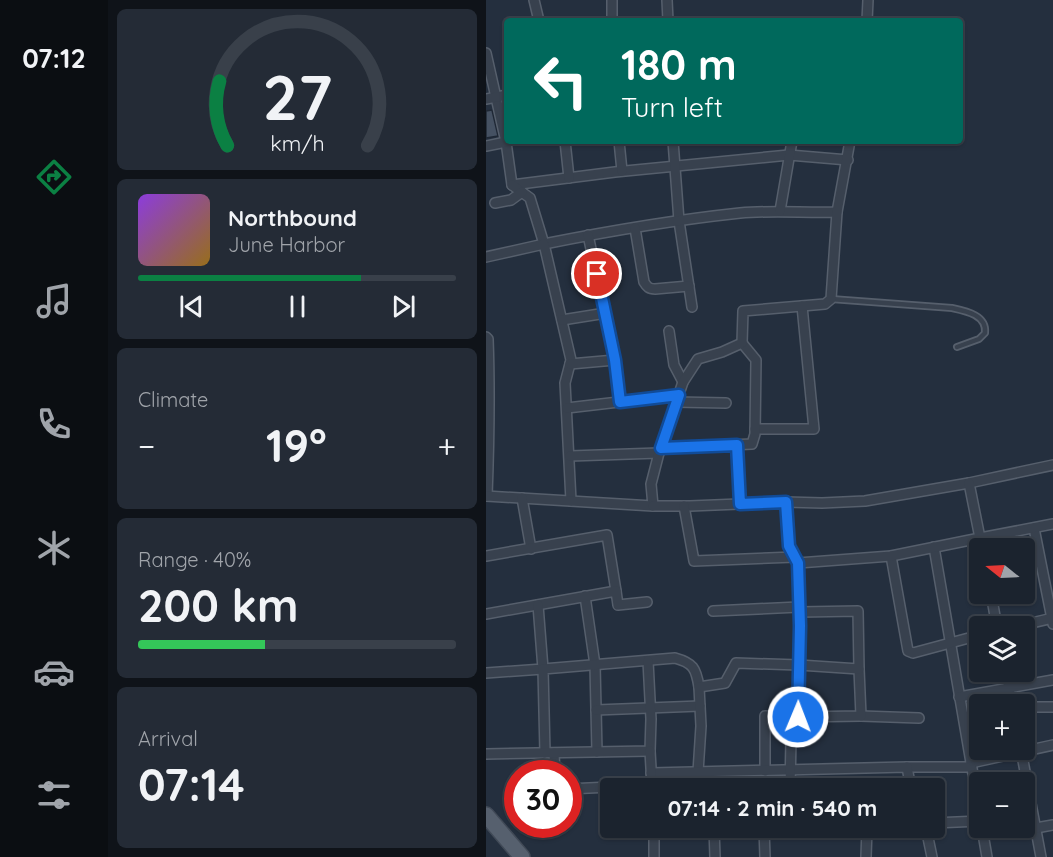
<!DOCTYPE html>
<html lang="en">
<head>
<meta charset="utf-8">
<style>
	:root { --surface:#1b232e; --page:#242b36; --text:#f1f3f6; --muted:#a0a4aa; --line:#39404a; --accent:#0b8043 }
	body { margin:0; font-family:Quicksand,sans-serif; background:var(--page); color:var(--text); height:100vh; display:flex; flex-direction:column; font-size:22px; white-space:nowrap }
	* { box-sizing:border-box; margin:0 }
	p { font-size:20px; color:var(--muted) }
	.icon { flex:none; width:33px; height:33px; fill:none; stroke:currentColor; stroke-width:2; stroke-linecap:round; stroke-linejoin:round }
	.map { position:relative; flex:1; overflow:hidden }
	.drawer { display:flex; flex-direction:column; gap:9px; padding:9px; background:#0f1319; width:378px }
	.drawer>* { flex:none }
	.top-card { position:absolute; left:18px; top:18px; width:459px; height:126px; border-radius:6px; box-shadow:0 2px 4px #0004,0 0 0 2px var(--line); background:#00695c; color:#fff; overflow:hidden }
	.needle { width:39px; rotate:288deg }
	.fabs { position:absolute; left:483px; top:538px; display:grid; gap:12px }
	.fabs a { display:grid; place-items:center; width:66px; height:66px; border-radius:6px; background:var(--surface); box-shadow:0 2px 4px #0004,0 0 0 2px var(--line); font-size:30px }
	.speed { position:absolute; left:18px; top:760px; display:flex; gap:12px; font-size:30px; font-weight:700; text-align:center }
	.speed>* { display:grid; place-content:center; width:78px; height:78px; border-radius:50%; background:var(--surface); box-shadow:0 2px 4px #0004,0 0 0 2px var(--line); line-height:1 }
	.speed .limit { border:9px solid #d22; background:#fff; color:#111 }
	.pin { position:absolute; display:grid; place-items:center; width:51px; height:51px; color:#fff; margin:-26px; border:3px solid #fff; border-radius:50%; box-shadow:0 2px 6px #0007 }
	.me { position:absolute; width:66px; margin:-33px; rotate:1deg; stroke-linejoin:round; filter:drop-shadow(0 0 4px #0008) }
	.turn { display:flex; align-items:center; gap:21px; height:126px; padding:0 18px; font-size:27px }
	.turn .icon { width:78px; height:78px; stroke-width:2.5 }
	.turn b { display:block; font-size:42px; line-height:51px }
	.big { font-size:45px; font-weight:700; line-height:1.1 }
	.drawer .card { flex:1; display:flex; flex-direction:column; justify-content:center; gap:9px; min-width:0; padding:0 21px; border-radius:9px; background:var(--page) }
	.drawer .dial { align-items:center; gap:0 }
	.dial svg { height:156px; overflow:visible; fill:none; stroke:var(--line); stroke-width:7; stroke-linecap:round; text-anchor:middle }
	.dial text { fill:var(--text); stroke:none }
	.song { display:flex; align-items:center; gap:18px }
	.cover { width:72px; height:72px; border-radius:9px; background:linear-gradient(135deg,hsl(270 70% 55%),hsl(40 70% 35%)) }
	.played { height:6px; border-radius:3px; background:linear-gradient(90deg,var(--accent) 70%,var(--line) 70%) }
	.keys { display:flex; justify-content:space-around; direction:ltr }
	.heat { display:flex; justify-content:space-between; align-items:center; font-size:33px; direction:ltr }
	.charge { height:9px; border-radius:4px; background:linear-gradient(90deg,#34c759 40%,var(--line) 0) }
	.trip { position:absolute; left:114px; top:778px; width:345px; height:60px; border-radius:6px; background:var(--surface); box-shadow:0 2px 4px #0004,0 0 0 2px var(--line); font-weight:700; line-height:60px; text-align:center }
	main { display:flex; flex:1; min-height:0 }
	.tabs { display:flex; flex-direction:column; width:108px; justify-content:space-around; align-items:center; background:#0b0e12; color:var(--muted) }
	.tabs .icon { width:42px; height:42px }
	.tabs .selected { color:var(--accent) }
	.tabs b { font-size:27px; color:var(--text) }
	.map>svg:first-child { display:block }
	.building { fill:#455162; stroke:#1f2835; stroke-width:1.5 }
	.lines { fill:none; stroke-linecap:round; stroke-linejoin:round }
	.service-casing { stroke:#565f6c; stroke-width:8 }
	.minor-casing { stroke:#565f6c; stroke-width:12 }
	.primary-casing { stroke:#414a57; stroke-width:18 }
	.service { stroke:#38414e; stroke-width:4.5 }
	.minor { stroke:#38414e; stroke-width:9 }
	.primary { stroke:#56606e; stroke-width:15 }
	.route-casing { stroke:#114b97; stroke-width:15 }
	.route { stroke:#1a73e8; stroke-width:10 }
</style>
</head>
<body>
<main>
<nav class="tabs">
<b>07:12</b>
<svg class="icon selected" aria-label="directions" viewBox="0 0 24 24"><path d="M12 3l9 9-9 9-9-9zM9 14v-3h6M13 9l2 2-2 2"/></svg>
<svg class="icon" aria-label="music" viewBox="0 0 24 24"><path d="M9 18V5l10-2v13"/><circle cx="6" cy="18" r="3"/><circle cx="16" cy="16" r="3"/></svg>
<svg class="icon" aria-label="phone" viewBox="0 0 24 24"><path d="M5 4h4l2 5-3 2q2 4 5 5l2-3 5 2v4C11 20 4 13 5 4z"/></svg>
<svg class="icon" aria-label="climate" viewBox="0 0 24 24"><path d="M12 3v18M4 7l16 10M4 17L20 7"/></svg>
<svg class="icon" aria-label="car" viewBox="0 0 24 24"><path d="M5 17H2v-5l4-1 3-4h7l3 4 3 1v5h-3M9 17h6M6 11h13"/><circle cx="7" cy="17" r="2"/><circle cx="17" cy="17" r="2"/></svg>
<svg class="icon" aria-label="filters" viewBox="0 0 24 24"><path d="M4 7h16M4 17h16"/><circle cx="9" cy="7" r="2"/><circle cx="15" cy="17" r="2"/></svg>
</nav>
<section class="drawer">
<div class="card dial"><svg viewBox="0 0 100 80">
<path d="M14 69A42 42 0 1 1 86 69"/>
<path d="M14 69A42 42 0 0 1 10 36" stroke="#0b8043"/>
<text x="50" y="56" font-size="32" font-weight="700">27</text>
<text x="50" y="72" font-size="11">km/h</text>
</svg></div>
<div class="card">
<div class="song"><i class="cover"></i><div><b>Northbound</b><p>June Harbor</p></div></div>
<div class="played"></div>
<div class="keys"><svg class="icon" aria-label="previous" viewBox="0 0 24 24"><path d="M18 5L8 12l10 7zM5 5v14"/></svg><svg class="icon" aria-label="pause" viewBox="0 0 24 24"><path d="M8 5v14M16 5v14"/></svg><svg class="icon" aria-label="next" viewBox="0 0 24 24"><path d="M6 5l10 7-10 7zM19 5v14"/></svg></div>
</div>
<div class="card"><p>Climate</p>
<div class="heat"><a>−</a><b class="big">19°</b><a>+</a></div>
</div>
<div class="card"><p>Range · 40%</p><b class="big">200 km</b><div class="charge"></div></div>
<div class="card"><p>Arrival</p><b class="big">07:14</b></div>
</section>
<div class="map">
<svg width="567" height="857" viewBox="0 0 567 857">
	<rect width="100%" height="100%" fill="#242f3e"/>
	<!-- building -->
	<polygon class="building" points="6,110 12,136 0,138 0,111"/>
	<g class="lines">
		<!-- service casing -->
		<g class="service-casing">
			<path id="service" d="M345,299L466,308C480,311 501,315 499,333L493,339L471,347"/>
		</g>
		<!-- minor casing -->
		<g class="minor-casing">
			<g id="minor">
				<polyline points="48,0 53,21"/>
				<polyline points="126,0 126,21"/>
				<polyline points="181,0 182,21"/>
				<polyline points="381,21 382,0"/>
				<polyline points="0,53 20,142 26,185 129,172 303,155 362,160"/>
				<polyline points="0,99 21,95"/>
				<polyline points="79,141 83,178"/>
				<polyline points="133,141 136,171"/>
				<polyline points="187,141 193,221 206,307"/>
				<polyline points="0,146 20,142"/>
				<path d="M26,185L44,198L58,244C123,231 188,220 254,213C287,210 319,213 351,212"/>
				<polyline points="9,203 25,200 36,192"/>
				<polyline points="294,211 306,141"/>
				<path d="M149,228L158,282C161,287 163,289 169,289L203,286"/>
				<polyline points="102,235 129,360 134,402"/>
				<polyline points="0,257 58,244 85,360 79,383 85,501"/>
				<polyline points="76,320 120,313"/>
				<polyline points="183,331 188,365 197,382"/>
				<path d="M0,337L2,339C4,392 3,444 1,496"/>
				<polyline points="84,364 129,360"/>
				<polyline points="190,402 240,403"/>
				<polyline points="81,408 193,395"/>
				<polyline points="269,429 328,429 316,306"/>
				<polyline points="251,445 254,504"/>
				<polyline points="175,448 266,444 269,434 270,360 256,343"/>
				<polyline points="84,456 173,453"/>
				<polyline points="0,496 167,506 165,484 173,453 197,382 212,359 236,352 256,343 257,311 339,304 345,299 351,212 364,141"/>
				<polyline points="36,498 45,549"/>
				<polyline points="300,502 303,546 312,563 314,626 312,717"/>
				<polyline points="167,506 204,506 300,502 336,503 379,501 483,483 567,465"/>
				<polyline points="198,506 208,561 309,557"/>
				<polyline points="548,528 567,624"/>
				<polyline points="448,547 494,815"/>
				<polyline points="496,549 494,538 567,524"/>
				<polyline points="0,556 121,535 130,591"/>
				<polyline points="405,556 422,651 427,653 494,635"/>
				<polyline points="312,563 405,556 494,538 483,483"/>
				<polyline points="505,594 511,627"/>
				<polyline points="99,596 109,665 111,752"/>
				<polyline points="227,611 313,607"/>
				<polyline points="0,614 130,591 132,605 161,602"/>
				<polyline points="528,627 567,618"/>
				<polyline points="520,672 526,705"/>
				<polyline points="0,673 57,669 52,605"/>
				<polyline points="473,697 567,680"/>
				<polyline points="538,707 567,707"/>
				<polyline points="110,710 214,706"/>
				<polyline points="375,716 433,718"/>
				<polyline points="535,750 555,857"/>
				<path d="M59,753L57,669L189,658C207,663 210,668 213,687"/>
				<polyline points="68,753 69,774"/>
				<polyline points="0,754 164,751 165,719 162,661"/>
				<polyline points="485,763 567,745"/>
				<polyline points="421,767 485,767"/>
				<polyline points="279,771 279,716 312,717 375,716 373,669"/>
				<polyline points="212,772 215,726 213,687 239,683 250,663 313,665 373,669 372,611 314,612"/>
				<polyline points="165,773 421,767 425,789"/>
				<polyline points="82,789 166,785 164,751"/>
				<polyline points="304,789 305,739"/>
				<polyline points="448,823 494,821"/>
				<polyline points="168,828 168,857"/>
				<polyline points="228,828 229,857"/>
				<polyline points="278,828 279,857"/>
				<polyline points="440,828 446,857"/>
				<polyline points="496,828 501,857"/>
				<polyline points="550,828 567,825"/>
				<polyline points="380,857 381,828"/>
			</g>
		</g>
		<!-- primary casing -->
		<g class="primary-casing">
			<polyline id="primary" points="0,815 36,857"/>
		</g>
		<!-- service -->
		<use href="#service" class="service"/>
		<!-- minor -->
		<use href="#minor" class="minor"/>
		<!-- primary -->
		<use href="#primary" class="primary"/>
	</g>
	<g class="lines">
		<!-- route casing -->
		<g class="route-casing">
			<polyline id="route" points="111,274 129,360 134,402 193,395 175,448 251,445 254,504 300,502 303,546 312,563 314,626 312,717"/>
		</g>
		<!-- route -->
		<use href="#route" class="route"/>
	</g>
</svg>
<div class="fabs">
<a><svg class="needle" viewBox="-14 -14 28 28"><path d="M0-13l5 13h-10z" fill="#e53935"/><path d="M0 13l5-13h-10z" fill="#a0a4aa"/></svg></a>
<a><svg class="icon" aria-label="layers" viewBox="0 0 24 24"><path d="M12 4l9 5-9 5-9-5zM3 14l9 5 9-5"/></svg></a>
<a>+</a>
<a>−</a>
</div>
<div class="speed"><div class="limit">30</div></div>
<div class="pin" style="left:111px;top:274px;background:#d93025"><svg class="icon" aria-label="arrive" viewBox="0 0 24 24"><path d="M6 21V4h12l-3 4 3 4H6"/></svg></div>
<svg class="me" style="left:312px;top:717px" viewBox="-20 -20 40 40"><circle r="17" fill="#1a73e8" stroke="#fff" stroke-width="3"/><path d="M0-11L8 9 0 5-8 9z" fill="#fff"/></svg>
<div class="trip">07:14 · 2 min · 540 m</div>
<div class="top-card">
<div class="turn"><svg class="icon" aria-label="left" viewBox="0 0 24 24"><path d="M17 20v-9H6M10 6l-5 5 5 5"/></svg><div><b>180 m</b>Turn left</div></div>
</div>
</div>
</main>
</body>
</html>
